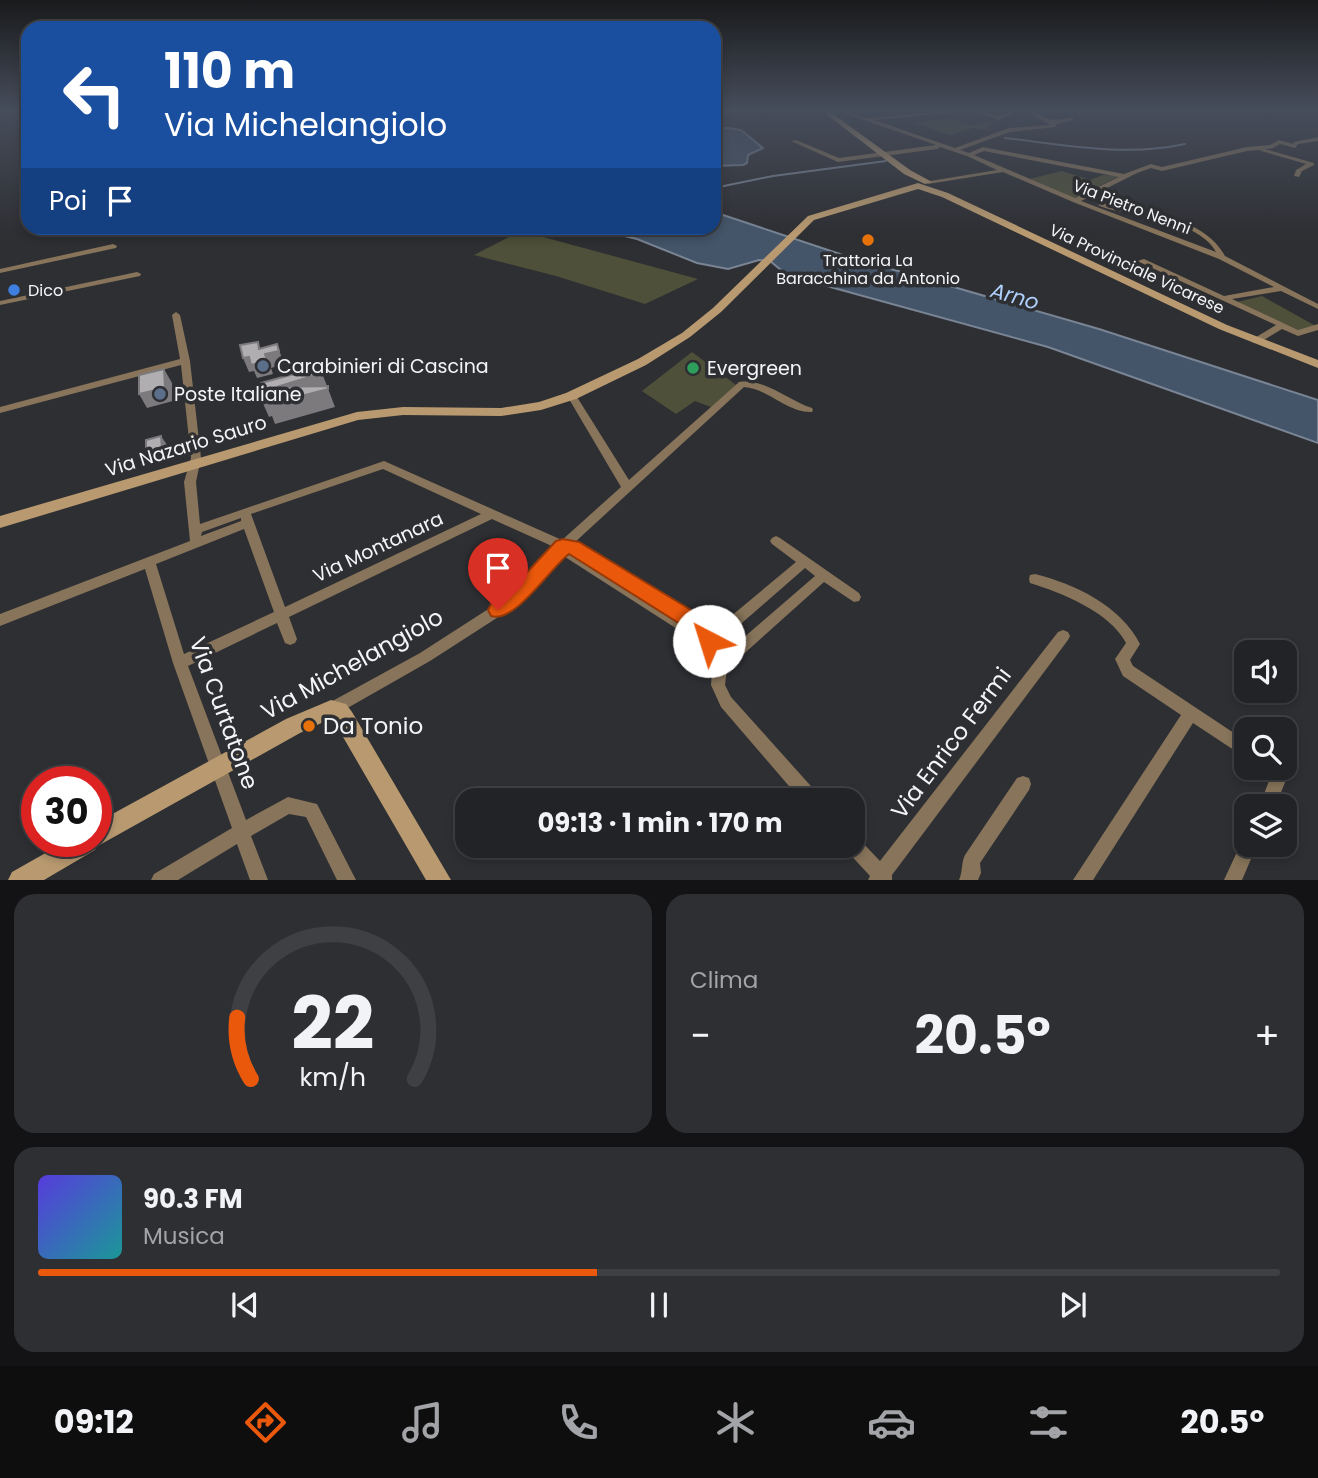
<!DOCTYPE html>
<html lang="it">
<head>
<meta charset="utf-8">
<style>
	:root { --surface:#222326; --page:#2e2f32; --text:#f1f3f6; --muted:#a2a4a7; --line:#3f4043; --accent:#ea580c }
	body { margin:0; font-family:Poppins,sans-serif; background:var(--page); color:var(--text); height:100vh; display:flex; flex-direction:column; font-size:26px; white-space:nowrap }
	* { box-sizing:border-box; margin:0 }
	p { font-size:23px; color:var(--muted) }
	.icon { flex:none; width:38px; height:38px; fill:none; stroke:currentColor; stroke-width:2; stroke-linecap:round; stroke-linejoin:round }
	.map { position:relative; height:880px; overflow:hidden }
	.details { display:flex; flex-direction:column; gap:14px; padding:14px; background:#131315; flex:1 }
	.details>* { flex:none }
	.guide { position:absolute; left:21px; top:21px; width:700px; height:214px; border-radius:21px; box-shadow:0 4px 10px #0003,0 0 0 2px var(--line); background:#1a4fa0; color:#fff; overflow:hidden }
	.tools { position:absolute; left:1234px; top:640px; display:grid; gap:14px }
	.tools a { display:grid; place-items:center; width:63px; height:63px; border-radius:14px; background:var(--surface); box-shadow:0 4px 10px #0003,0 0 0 2px var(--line); font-size:35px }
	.speed { position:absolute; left:21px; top:766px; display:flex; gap:14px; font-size:35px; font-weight:700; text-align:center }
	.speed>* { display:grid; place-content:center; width:91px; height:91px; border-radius:50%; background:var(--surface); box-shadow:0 4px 10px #0003,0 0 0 2px var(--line); line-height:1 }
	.speed .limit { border:10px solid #d22; background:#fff; color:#111 }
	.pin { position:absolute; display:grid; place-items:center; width:60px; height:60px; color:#fff; margin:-72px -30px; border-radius:50% 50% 50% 0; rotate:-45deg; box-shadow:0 0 7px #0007 }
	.pin .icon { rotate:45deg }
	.me { position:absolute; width:77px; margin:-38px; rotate:320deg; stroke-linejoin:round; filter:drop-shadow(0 0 5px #0008) }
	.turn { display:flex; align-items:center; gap:24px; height:147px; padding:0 28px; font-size:32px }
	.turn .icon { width:91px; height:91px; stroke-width:2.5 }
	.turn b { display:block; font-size:49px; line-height:60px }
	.then { display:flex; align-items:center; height:66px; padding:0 28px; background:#0003; gap:14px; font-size:26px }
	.big { font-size:52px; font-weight:700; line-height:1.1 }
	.details .tile { flex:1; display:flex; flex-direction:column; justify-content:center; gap:10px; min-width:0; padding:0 24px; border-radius:21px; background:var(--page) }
	.details .dial { align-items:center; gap:0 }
	.dial svg { height:182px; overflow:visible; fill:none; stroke:var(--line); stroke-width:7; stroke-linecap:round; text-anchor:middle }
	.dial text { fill:var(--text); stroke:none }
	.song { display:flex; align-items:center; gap:21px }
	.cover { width:84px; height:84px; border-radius:10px; background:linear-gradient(135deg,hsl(250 70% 55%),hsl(180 70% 35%)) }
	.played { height:7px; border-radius:4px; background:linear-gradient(90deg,var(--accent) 45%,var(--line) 45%) }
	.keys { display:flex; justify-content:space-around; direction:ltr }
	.heat { display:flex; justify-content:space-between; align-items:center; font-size:38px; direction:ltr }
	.details .tiles { flex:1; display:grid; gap:14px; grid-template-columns:1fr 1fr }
	.tile:last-child { grid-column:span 2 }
	.trip { position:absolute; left:455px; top:788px; width:410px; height:70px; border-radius:21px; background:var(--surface); box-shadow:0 4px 10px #0003,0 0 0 2px var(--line); font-weight:700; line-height:70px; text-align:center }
	.dock { display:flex; height:112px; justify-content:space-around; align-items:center; background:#0e0e0f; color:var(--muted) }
	.dock .icon { width:49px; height:49px }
	.dock .active { color:var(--accent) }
	.dock b { font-size:32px; color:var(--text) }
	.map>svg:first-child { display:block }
	.green { fill:#4f5039 }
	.water { fill:#445469; stroke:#798494; stroke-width:2 }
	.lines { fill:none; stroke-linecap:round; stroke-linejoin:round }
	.stream { stroke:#798494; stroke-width:2 }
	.street { fill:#87745a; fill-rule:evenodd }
	.secondary { fill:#b99a70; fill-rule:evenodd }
	.shaded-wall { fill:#7c7a7d }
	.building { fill:#b1aeb2; stroke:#7c7a7d; stroke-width:2 }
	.route { fill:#ea580c; stroke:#983908; stroke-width:2 }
	.food-dot { fill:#e8710a; stroke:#2e2f33; stroke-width:2.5 }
	.shop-dot { fill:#3f7fe0; stroke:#2e2f33; stroke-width:2.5 }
	.service-dot { fill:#5c6f8a; stroke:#2e2f33; stroke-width:2.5 }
	.leisure-dot { fill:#2e9e5b; stroke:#2e2f33; stroke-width:2.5 }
	.labels { text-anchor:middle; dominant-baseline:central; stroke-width:7; stroke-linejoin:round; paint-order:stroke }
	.far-street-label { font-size:16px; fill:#f4f5f7; stroke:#2e2f33 }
	.far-poi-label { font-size:16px; fill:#f4f5f7; stroke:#2e2f33 }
	.poi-label { font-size:19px; fill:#f4f5f7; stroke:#2e2f33; text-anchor:start }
	.street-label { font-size:19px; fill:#f4f5f7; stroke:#2e2f33 }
	.water-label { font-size:21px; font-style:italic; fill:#b0d1fd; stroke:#2e2f33 }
	.near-street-label { font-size:23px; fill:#f4f5f7; stroke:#2e2f33 }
	.near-poi-label { font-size:23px; fill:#f4f5f7; stroke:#2e2f33; text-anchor:start }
</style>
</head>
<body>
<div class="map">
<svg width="1318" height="880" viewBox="0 0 1318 880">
	<rect width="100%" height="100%" fill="#2e2f33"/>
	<!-- green -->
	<g class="green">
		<polygon points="951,118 970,125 991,121 993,122 990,124 994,125 985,128 992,131 974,128 951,135 914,123"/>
		<polygon points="1062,171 1090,180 1103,175 1120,176 1074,198 1029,179"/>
		<polygon points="521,231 698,279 645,304 556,276 474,255"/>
		<polygon points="1262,296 1314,325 1316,326 1300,331 1237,302"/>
		<polygon points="692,352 736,385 711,407 695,401 676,414 642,391"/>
	</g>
	<!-- water -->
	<g class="water">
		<polygon points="728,128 741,130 763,148 748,155 747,163 743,165 714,166 714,129"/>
		<polygon points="714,212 843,255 1099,329 1318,400 1318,443 1048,347 787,275 770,261 759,260 728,269 697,263 637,239 592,228 714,228"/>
	</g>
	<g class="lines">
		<!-- stream -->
		<g class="stream">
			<path d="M1005,138C1065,145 1126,157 1185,144"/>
			<polyline points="714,188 773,176 886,161"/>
		</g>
		<!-- street -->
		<g class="street">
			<path d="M838,111C849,111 860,119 870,118C897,117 925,111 952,111L950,113L874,120L955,148L1009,128L1051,125L1033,116L1031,111H1035C1046,122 1058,120 1072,117L1074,120L1056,124V127L1010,132L960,150L969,153L983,147L1124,174L1151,164L1162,167L1247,147L1270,145L1279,140L1293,144L1294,142L1318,137V141L1298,144L1295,148L1280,144L1273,148L1265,149L1314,163V165L1302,171L1299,177L1294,176L1296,170L1306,164L1258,150L1247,151L1162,171L1151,168L1137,173L1081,201L1216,252C1202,226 1157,218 1130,213C1120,211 1107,210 1098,205L1101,203C1141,211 1204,216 1225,256L1318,304V309L1281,291L1232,299L1298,330L1318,324V330L1298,336L1282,329L1259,343H1253V339L1276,325L1137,261L1144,259L1224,296L1274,287L1219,259L1073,202L1003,172L928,184L927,183L930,181L997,170L967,156L940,147L937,149L838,162L791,141L796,140L839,158L936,145ZM984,151L1119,177L1075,198L974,155Z"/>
			<path d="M974,111C990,110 991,119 1008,112V111H1012L1014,113L998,120Z"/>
			<polygon points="113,244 117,246 116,248 0,273 0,269"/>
			<polygon points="137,272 141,274 140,276 0,305 0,301"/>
			<path d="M176,312L180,315L190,361L201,458L196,482L200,524L384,461L562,540L621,487L569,399L571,397H577L629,480L739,382C765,378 787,400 812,408L813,410L812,412C787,413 769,389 744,387L574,543L703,621L715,632L718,627L796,562L772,544L770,541L772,538L776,536L780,538L859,593L861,597L859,601L854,602L824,582L727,669L725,685L731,697L818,794L820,800H801L721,707L711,685L712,671L702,665L697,653L674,627L562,555L531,591L503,614L430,661L337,714L332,716L327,714L325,709L327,704L420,653L493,606L521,583L554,547L492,519L289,617L297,639L295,643L290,645L285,643L277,623L188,666L246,820L288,797L317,804L356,880H337L306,817L289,814L251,836L268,880H250L237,844L178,880H151L154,874L232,828L173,663L145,569L0,626V614L190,541L184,482L191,458L181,365L0,413V407L180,359L172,315ZM383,469L481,514L285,607L251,514ZM241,518V521L201,536L202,532ZM244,529L274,612L184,654L156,564ZM805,568L815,576L735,645L728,635ZM715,645H719L723,651L722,656L717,659C711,658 710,653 711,648Z"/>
			<path d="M1035,574C1075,584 1121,606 1140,644L1130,660L1133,666L1246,741V758L1193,723L1093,880H1073L1181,715L1123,676L1115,659L1126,643C1110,612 1062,593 1030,583L1029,579L1030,575Z"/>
			<polygon points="1063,630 1068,632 1070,636 1068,640 892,875 892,880 868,880 870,876 846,850 844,845 852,845 852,836 858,838 880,861 1058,632"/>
			<polygon points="1262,768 1280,768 1286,780 1275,807 1259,807 1269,781"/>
			<path d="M1023,776L1029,778L1031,784L1029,790L980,863L981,873L978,880H959C963,871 961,863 965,855L1017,778Z"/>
			<polygon points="1246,838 1246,845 1257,845 1242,880 1224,880 1243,839"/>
		</g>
		<!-- secondary -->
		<g class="secondary">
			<polygon points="822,111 829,111 910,170 932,182 925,184 904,174"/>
			<polygon points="918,183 948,193 1227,325 1318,360 1318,368 1219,329 942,197 918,189 814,220 721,312 690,337 646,365 576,399 541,410 501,416 403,415 358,420 0,528 0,516 357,412 403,407 501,408 539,402 566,393 638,359 682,333 713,308 808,216"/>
			<polygon points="331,700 346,704 352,712 451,880 426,880 332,718 300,733 96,847 95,850 44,880 8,880 12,872 65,842 96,842 96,823 286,719"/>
		</g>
	</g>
	<!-- shaded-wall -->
	<g class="shaded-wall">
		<polygon points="258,342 263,355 277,344 284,364 271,368 273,374 257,378 254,371 249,372 243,358 249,357 259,349"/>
		<polygon points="164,369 172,383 173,401 147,408 139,394"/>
		<polygon points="322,373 335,407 275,424 272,416 269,417 261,399 277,387"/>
		<polygon points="161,436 167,445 168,459 152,464 146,455"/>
	</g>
	<!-- building -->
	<g class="building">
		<polygon points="258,342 259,349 277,344 279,351 265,354 267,361 251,365 249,357 243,358 240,345"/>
		<polygon points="320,367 322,373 277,387 328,386 328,389 267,405 265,398 261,399 259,391 263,390 261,383"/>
		<polygon points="164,369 165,388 139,394 139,375"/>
		<polygon points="161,436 162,450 146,455 146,440"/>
	</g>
	<!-- sky -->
	<linearGradient id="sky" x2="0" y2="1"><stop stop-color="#191a1c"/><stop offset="0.47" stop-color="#464d5b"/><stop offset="1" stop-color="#464d5b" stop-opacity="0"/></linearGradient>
	<rect width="1318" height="234" fill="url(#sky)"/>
	<!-- route -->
	<path class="route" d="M563,539L579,542L714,624L724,639L721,646L709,650L702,647L699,636L569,554C551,567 515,624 491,616L488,610L491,604L519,581L556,541Z"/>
	<!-- markers -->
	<g class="food-dot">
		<circle cx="868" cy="240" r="7"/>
		<circle cx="309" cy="726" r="7"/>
	</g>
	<circle class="shop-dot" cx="14" cy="290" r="7"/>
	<g class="service-dot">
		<circle cx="263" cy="366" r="7"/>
		<circle cx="160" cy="394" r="7"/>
	</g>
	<circle class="leisure-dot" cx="693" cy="368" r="7"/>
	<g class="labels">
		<!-- far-street labels -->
		<g class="far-street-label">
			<text transform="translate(1132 207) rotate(21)">Via Pietro Nenni</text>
			<text transform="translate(1137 269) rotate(25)">Via Provinciale Vicarese</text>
		</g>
		<!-- far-poi labels -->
		<g class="far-poi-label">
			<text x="868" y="260">Trattoria La<tspan x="868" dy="18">Baracchina da Antonio</tspan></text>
			<text x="28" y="290" text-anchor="start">Dico</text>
		</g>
		<!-- poi labels -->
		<g class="poi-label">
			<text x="277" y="366">Carabinieri di Cascina</text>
			<text x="707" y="368">Evergreen</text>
			<text x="174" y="394">Poste Italiane</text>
		</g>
		<!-- street labels -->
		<g class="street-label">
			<text transform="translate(186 446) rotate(-17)">Via Nazario Sauro</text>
			<text transform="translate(378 547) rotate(-25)">Via Montanara</text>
		</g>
		<!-- water labels -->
		<g class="water-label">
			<text transform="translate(1015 296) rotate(16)">Arno</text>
		</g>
		<!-- near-street labels -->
		<g class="near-street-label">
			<text transform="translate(352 664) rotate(-29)">Via Michelangiolo</text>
			<text transform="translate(224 713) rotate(70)">Via Curtatone</text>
			<text transform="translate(951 743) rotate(-53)">Via Enrico Fermi</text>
		</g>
		<!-- near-poi labels -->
		<g class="near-poi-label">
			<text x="323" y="726">Da Tonio</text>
		</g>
	</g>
</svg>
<div class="tools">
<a><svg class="icon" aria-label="sound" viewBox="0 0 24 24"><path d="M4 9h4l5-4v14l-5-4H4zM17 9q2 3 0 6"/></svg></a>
<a><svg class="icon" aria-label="search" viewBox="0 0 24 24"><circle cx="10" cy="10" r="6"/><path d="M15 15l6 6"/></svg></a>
<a><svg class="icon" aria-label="layers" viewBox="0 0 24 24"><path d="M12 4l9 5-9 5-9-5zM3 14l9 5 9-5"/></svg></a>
</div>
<div class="speed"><div class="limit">30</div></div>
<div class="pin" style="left:498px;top:610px;background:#d93025"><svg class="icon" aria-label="arrive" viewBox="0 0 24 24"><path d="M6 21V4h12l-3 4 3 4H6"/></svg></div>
<svg class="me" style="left:709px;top:641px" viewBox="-20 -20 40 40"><circle r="19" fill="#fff"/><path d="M0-13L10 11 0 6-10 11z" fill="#ea580c"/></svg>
<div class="trip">09:13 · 1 min · 170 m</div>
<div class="guide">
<div class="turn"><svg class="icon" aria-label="left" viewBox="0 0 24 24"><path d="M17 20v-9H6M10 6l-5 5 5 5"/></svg><div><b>110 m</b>Via Michelangiolo</div></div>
<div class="then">Poi<svg class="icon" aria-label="arrive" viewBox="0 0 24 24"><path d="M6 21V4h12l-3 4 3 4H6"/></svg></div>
</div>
</div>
<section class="details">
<div class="tiles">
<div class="tile dial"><svg viewBox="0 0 100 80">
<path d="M14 69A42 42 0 1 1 86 69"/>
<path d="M14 69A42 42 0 0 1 8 42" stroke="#ea580c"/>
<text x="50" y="56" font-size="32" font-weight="700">22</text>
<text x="50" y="72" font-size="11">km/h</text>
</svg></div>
<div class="tile"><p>Clima</p>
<div class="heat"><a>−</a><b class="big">20.5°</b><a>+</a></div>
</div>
<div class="tile">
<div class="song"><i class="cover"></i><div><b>90.3 FM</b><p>Musica</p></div></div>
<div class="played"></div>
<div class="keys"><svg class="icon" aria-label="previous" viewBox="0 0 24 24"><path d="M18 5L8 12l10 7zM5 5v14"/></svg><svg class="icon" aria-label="pause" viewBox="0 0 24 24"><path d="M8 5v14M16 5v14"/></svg><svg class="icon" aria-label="next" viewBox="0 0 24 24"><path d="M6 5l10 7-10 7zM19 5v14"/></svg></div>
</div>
</div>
</section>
<nav class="dock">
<b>09:12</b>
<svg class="icon active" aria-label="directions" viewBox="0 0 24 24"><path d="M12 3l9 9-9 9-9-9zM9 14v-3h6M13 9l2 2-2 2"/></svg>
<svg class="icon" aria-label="music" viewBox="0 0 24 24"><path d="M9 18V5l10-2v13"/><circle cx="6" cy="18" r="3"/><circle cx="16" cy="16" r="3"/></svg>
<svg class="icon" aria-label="phone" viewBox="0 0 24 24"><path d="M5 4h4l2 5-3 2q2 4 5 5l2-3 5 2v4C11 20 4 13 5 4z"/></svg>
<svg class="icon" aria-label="climate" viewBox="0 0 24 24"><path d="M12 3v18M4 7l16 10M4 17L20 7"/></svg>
<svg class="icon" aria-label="car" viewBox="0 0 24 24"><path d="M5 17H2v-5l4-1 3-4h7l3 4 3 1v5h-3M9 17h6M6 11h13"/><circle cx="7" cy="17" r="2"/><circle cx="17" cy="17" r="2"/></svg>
<svg class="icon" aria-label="filters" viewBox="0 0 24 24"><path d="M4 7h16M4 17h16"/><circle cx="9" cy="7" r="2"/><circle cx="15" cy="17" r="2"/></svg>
<b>20.5°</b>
</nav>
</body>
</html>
